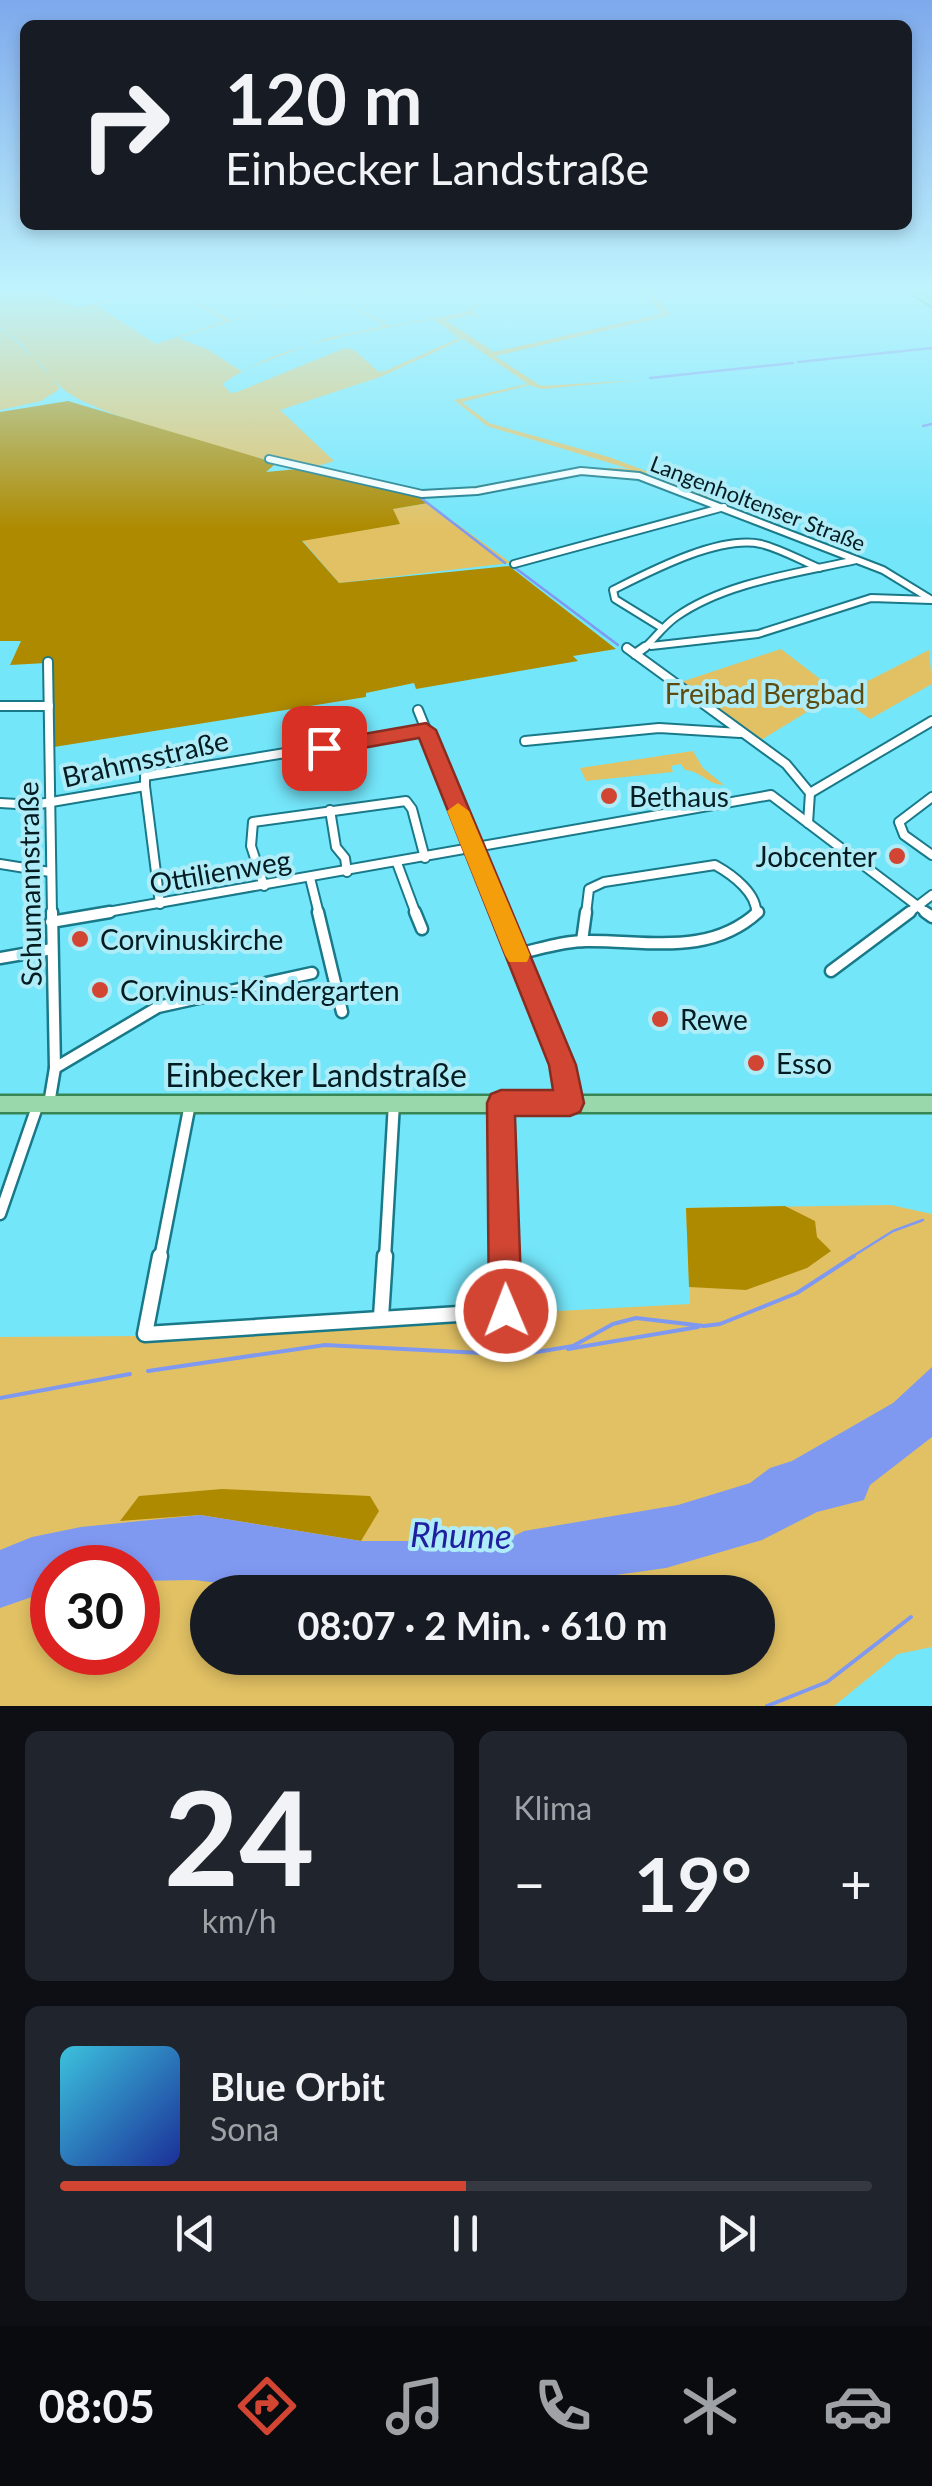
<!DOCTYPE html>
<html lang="de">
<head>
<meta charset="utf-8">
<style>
	:root { --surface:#171b24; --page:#20242c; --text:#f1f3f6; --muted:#9ea1a6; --line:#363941; --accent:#d24533 }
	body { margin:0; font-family:Lato,sans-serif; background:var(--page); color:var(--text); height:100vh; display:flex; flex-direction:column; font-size:38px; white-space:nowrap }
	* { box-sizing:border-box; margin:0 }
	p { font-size:32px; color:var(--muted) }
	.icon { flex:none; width:55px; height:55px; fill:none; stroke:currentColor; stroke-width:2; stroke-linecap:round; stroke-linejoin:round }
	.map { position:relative; height:1706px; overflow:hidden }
	.panel { display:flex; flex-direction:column; gap:25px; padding:25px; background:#0d0f14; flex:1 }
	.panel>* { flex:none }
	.top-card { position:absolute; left:20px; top:20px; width:892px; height:210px; border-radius:15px; box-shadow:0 5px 15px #0003; background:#171b24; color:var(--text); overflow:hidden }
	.speed { position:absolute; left:30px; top:1545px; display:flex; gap:20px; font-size:50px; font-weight:700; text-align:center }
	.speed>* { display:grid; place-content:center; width:130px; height:130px; border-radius:50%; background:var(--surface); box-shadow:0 5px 15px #0003; line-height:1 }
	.speed .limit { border:15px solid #d22; background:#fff; color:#111 }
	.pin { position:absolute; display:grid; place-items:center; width:85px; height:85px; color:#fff; margin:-42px; border-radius:20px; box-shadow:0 5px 15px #0006 }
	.me { position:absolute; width:110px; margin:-55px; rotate:359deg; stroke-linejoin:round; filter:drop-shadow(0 0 8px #0008) }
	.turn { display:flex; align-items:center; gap:35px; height:210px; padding:0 40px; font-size:45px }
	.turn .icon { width:130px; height:130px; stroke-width:2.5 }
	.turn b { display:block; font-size:70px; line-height:85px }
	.big { font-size:75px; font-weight:700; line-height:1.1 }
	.panel .tile { flex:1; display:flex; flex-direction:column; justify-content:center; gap:15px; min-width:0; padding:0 35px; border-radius:15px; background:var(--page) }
	.panel .dial { align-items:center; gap:0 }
	.dial b { font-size:130px; line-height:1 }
	.song { display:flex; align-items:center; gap:30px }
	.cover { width:120px; height:120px; border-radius:15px; background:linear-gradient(135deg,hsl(190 70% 55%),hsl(230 70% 35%)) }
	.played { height:10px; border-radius:5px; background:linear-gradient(90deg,var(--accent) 50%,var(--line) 50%) }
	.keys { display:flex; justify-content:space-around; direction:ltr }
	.heat { display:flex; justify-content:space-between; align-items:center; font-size:55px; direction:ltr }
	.panel .tiles { flex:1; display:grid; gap:25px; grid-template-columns:1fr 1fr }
	.tile:last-child { grid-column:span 2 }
	.trip { position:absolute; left:190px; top:1575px; width:585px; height:100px; border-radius:50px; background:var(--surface); box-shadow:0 5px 15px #0003; font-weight:700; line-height:100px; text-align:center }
	.tab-bar { display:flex; height:160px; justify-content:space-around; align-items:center; background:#090b0e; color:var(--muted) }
	.tab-bar .icon { width:70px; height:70px }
	.tab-bar .selected { color:var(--accent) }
	.tab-bar b { font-size:45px; color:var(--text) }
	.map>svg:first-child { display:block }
	.green { fill:#e2c164; fill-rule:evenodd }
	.forest { fill:#ae8a00 }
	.water { fill:#7f99f1 }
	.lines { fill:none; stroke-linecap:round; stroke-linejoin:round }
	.stream-far1 { stroke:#7f99f1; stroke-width:2.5 }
	.stream { stroke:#7f99f1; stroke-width:4 }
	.minor-far3-casing { stroke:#197988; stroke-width:10 }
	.minor-far2-casing { stroke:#197988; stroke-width:12 }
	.minor-far1-casing { stroke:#197988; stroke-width:15 }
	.minor-casing { stroke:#197988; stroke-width:19 }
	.primary-casing { stroke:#388556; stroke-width:5 }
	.minor-far3 { stroke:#fff; stroke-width:6 }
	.minor-far2 { stroke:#fff; stroke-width:8 }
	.minor-far1 { stroke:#fff; stroke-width:10 }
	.minor { stroke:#fff; stroke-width:14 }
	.primary { fill:#98d8ab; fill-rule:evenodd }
	.route { fill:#d24533; stroke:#882d21; stroke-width:2.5 }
	.slow { fill:#f59e0b }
	.poi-dot { fill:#d24533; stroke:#aeecf8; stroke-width:4 }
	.labels { text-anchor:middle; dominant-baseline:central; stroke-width:8; stroke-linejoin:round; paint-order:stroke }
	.far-street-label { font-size:22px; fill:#031c21; stroke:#aeecf8 }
	.park-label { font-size:28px; fill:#5e4b0f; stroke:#aeecf8 }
	.street-label { font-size:28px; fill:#031c21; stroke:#aeecf8 }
	.poi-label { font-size:28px; fill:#031c21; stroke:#aeecf8; text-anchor:start }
	.near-street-label { font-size:32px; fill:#031c21; stroke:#aeecf8 }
	.near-water-label { font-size:35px; font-style:italic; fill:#1f1fa0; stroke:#aeecf8 }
</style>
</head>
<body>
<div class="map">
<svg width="932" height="1706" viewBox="0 0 932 1706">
	<rect width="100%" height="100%" fill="#74e6fa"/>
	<!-- green -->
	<g class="green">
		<path d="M0,290H45L43,292L77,307L159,290L96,305L156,344L225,321L174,290L230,320L333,290L330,292L389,326L463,313L497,290L471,310L479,318L470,315L446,320L494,352L661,314L643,290H650L671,315L495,356L541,386L642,380L541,389L530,385L462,402L489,423L609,457L725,501L743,500C711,508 678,483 648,474C642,473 621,470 607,469C545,465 473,506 415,489C489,493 556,462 630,469L487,426L454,400L528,384L463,339L380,377L280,410L334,461C325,464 314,468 304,467C258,461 101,417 67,392C45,375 31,348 6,332L42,365L60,389L41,401L0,410V330L6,332L0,328ZM326,290L385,326L327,338L241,371L207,349L178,338ZM433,319L459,338L385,371L379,372L354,350L345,348L237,392L231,393L222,384C282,342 363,333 433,319Z"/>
		<polygon points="428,503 511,563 339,583 302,540 399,524 392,509"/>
		<polygon points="781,649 832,688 833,696 761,740 681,682"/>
		<polygon points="929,650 932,684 870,719 844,700 844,693"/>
		<path d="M693,751L703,768L724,785C708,785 701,771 685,770L681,764L671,766L673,772L586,781L580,768Z"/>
		<path d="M891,1205L932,1214V1647L898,1654L834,1706H0V1337L137,1336L154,1343L193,1335L470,1320L510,1329L520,1322V1313L690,1304L686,1208ZM52,1568H138V1652H52ZM208,1592H758V1658H208Z"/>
	</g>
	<!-- forest -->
	<g class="forest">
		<polygon points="68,401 266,460 274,465 266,472 298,469 421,496 428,503 393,509 400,524 302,541 339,583 509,566 616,649 573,656 578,661 416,689 414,683 366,693 366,697 54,747 53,692 45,693 46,663 10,665 21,641 0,641 0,412"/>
		<polygon points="785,1206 815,1221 817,1237 831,1251 807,1268 746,1290 689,1287 686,1208"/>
		<polygon points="222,1489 370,1496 379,1511 361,1541 200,1515 120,1521 139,1496"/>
	</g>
	<!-- water -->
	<polygon class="water" points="932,1367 932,1437 870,1485 864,1500 817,1512 762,1540 666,1568 493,1592 289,1592 194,1580 138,1581 138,1568 52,1568 52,1590 0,1608 0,1550 32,1537 81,1527 200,1515 361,1541 504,1541 524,1531 678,1505 750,1483 770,1468 792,1461 893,1403"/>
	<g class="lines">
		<!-- stream-far1 -->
		<g class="stream-far1">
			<polyline points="904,290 932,307"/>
			<polyline points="798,362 932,348"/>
			<polyline points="650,378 793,363"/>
			<polyline points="923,426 932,424"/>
			<polyline points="421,498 505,563"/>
			<polyline points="514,567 618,645"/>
			<polyline points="850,1258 893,1231 923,1220"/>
		</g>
		<!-- stream -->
		<g class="stream">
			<polyline points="568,1349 698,1327"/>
			<polyline points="148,1371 325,1345 519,1355 573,1346 613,1324 636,1318 704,1326 720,1324 797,1293 854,1256"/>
			<polyline points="0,1398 130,1374"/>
			<polyline points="767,1706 827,1682 911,1617"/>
		</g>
		<!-- minor-far3 casing -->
		<g class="minor-far3-casing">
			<g id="minor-far3">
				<polyline points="269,459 422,494 477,491 581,471 639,476 883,570 932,600"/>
				<polyline points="514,564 724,507"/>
				<path d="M662,628L615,599L613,590C651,571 719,535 761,544C781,549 800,560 819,568"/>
				<polyline points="651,646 758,634 871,598 931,600"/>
				<path d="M642,650C654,640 663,626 676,617C725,582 799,573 856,560"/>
			</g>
		</g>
		<!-- minor-far2 casing -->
		<g class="minor-far2-casing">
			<g id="minor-far2">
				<polyline points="627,648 786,764 810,793"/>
				<polyline points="635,654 645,647"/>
				<polyline points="48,662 52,914"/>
				<polyline points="0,706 49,706"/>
				<polyline points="418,710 501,914"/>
				<polyline points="525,741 659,728 740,733"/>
				<polyline points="145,786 160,904"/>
				<polyline points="810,793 932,721"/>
				<polyline points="932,797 899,822 904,835 932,855"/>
				<polyline points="0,803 34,805 145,786 145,776 426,730"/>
				<polyline points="330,810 336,847 345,858 347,872"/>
				<polyline points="808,823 810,793"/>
				<polyline points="397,863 416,914"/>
				<polyline points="0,864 50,872"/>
				<polyline points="310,878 319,914"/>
				<polyline points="264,886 251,846 253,822 406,801 412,809 425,858"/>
				<polyline points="96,914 771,795 928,914"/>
				<path d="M586,914L589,889L604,882L715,865C733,875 758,894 756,914"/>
				<polyline points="907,914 932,895"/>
			</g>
		</g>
		<!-- minor-far1 casing -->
		<g class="minor-far1-casing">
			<g id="minor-far1">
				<polyline points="318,912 342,1012"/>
				<polyline points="415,912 422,929"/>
				<polyline points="500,912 560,1058 570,1103"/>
				<polyline points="925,912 932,917"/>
				<polyline points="51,922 110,912"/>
				<polyline points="582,941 586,912"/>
				<path d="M517,954C540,949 563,941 586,941C647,940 709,957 758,912"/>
				<polyline points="0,958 52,949"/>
				<polyline points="831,971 910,912"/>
				<polyline points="55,1068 158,1007 312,973"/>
				<polyline points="501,1103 505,1258"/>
				<polyline points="49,1104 55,1068 52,912"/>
				<polyline points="0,1214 38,1104"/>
				<polyline points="160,1258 190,1104"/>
				<polyline points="385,1258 394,1103"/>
			</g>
		</g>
		<!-- minor casing -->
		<g class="minor-casing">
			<g id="minor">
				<polyline points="160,1256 145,1334 506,1311 505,1256"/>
				<polyline points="381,1317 385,1256"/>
			</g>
		</g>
		<!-- primary casing -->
		<g class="primary-casing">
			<g id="primary">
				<polygon points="907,290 915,290 932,301 932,306"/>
				<rect x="0" y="1096" width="932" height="16"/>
			</g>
		</g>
		<!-- minor-far3 -->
		<use href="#minor-far3" class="minor-far3"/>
		<!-- minor-far2 -->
		<use href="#minor-far2" class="minor-far2"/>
		<!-- minor-far1 -->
		<use href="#minor-far1" class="minor-far1"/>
		<!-- minor -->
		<use href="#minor" class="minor"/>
		<!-- primary -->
		<use href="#primary" class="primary"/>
	</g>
	<!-- sky -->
	<linearGradient id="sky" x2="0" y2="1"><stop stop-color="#7ea9ec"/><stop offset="0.55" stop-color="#c0f4fd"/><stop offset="1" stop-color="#c0f4fd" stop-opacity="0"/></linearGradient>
	<rect width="932" height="529" fill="url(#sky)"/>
	<!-- route -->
	<polygon class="route" points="426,723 436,730 576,1065 584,1103 580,1112 570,1116 515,1116 522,1311 517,1322 506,1327 494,1322 489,1311 487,1103 491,1094 501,1090 553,1090 549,1065 419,738 324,755 313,748 324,741"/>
	<!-- slow -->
	<polygon class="slow" points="458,803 469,811 530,955 527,962 509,962 505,955 447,811"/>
	<!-- markers -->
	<g class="poi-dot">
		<circle cx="609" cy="796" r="10"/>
		<circle cx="897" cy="856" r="10"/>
		<circle cx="80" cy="939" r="10"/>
		<circle cx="100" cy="990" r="10"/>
		<circle cx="660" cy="1019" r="10"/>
		<circle cx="756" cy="1063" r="10"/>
	</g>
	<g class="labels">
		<!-- far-street labels -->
		<g class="far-street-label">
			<text transform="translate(758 503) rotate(21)">Langenholtenser Straße</text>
		</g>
		<!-- park labels -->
		<g class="park-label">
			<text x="765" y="693">Freibad Bergbad</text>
		</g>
		<!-- street labels -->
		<g class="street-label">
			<text transform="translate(145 758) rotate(-13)">Brahmsstraße</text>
			<text transform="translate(220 871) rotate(-10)">Ottilienweg</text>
			<text transform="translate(29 884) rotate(-91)">Schumannstraße</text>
		</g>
		<!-- poi labels -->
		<g class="poi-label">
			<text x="629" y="796">Bethaus</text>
			<text x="877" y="856" text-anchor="end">Jobcenter</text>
			<text x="100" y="939">Corvinuskirche</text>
			<text x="120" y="990">Corvinus-Kindergarten</text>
			<text x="680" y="1019">Rewe</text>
			<text x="776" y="1063">Esso</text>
		</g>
		<!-- near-street labels -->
		<g class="near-street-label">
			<text x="316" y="1074">Einbecker Landstraße</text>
		</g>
		<!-- near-water labels -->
		<g class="near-water-label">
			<text transform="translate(461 1534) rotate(1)">Rhume</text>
		</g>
	</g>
</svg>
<div class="speed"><div class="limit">30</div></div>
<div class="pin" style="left:324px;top:748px;background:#d93025"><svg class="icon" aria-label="arrive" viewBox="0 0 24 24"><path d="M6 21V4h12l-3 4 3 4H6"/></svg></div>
<svg class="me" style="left:506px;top:1311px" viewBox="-20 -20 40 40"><circle r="17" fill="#d24533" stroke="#fff" stroke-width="3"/><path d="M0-11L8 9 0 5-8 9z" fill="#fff"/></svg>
<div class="trip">08:07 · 2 Min. · 610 m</div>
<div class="top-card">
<div class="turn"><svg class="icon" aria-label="right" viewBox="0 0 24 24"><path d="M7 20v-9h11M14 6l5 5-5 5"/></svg><div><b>120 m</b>Einbecker Landstraße</div></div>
</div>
</div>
<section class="panel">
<div class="tiles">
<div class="tile dial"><b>24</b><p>km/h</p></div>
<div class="tile"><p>Klima</p>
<div class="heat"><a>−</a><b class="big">19°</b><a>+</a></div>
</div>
<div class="tile">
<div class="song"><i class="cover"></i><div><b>Blue Orbit</b><p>Sona</p></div></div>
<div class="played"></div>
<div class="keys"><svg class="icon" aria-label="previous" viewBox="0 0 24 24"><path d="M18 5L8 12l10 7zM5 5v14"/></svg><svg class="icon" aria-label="pause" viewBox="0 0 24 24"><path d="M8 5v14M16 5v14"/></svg><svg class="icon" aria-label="next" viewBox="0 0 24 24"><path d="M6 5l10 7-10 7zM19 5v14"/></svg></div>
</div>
</div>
</section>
<nav class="tab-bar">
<b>08:05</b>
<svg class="icon selected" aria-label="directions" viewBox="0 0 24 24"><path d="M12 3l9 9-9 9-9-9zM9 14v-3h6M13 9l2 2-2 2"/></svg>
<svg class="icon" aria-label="music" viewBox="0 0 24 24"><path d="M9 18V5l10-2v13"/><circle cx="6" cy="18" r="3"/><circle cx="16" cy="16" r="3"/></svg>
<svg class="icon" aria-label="phone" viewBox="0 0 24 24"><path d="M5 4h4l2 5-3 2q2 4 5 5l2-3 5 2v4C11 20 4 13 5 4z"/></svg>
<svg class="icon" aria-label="climate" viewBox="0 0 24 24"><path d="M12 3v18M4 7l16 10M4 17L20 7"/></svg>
<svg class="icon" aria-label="car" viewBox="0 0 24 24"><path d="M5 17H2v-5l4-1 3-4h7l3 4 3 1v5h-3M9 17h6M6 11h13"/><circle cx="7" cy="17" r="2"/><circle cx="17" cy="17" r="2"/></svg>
</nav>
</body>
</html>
